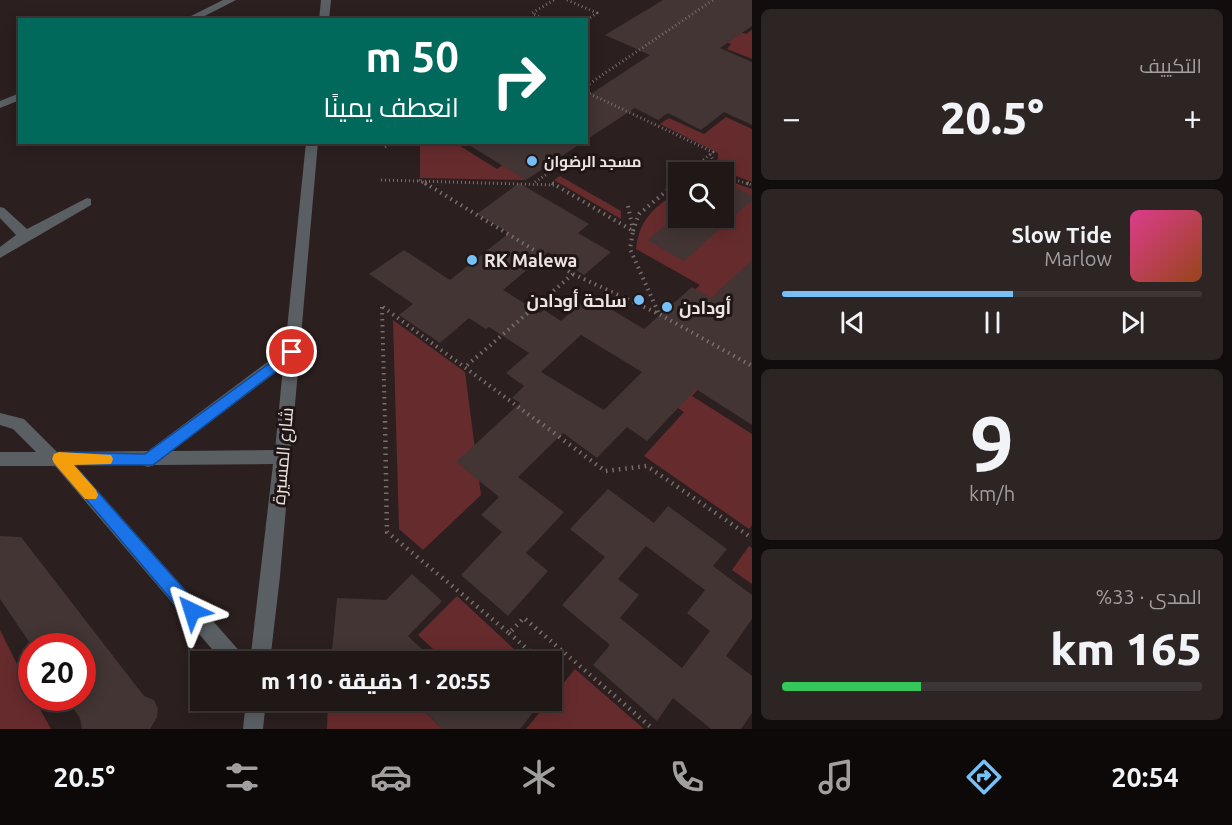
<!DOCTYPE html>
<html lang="ar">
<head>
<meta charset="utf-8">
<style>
	:root { --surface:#201717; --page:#2d2424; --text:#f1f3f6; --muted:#a29fa1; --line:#3d3636; --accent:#76c0f7 }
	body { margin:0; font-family:Ubuntu,Cairo,sans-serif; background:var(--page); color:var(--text); direction:rtl; height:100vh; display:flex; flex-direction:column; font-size:22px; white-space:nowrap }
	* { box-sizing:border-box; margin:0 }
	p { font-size:20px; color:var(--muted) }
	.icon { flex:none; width:33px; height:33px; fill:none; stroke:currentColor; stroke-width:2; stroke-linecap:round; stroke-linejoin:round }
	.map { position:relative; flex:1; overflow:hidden; direction:ltr }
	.panel { display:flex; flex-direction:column; gap:9px; padding:9px; background:#120d0d; width:480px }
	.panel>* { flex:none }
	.top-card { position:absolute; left:18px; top:18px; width:570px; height:126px; border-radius:0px; box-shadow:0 3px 15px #0003,0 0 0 2px var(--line); direction:rtl; background:#00695c; color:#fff; overflow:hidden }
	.tools { position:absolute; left:668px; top:162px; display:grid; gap:12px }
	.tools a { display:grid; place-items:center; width:66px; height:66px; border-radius:0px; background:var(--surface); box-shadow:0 3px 15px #0003,0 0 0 2px var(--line); font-size:30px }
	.speed { position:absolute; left:18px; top:633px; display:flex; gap:12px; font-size:30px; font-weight:700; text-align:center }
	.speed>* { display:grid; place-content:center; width:78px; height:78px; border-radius:50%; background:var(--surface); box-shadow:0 3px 15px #0003,0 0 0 2px var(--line); line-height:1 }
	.speed .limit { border:9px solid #d22; background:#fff; color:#111 }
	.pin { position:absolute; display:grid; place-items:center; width:51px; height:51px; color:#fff; margin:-26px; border:3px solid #fff; border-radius:50%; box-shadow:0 2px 6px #0007 }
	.me { position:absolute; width:66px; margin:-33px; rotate:319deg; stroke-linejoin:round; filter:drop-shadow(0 0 4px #0008) }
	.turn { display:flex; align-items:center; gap:21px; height:126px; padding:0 30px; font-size:27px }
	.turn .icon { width:78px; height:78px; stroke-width:2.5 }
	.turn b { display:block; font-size:42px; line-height:51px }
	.big { font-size:45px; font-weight:800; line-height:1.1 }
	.panel .widget { flex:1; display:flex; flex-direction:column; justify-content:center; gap:9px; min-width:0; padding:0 21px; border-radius:9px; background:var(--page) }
	.panel .dial { align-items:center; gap:0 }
	.dial b { font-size:78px; line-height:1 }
	.song { display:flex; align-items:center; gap:18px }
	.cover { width:72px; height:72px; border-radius:9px; background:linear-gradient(135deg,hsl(330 70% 55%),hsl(20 70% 35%)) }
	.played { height:6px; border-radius:3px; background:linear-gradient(90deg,var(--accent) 55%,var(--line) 55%) }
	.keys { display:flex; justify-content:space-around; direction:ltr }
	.heat { display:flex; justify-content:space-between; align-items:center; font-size:33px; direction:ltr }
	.charge { height:9px; border-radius:4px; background:linear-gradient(90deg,#34c759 33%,var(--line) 0) }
	.trip { position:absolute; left:190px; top:651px; width:372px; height:60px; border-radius:0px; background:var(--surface); box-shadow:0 3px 15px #0003,0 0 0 2px var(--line); font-weight:800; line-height:60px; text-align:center; direction:rtl }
	.dock { display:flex; height:96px; justify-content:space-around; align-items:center; background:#0d0909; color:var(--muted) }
	.dock .icon { width:42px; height:42px }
	.dock .current { color:var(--accent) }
	.dock b { font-size:27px; color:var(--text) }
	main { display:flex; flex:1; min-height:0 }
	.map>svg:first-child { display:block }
	.green { fill:#662b2d }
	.building { fill:#423534; fill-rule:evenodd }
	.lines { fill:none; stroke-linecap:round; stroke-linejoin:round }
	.path-far2 { stroke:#796e6e; stroke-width:3; stroke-dasharray:1 3; stroke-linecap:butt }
	.path-far1 { stroke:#796e6e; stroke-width:4; stroke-dasharray:1.5 4.5; stroke-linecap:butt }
	.path { stroke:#796e6e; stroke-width:4.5; stroke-dasharray:1.5 5; stroke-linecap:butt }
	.minor { fill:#5a5f63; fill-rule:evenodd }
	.route { fill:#1a73e8; stroke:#114b97; stroke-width:1.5 }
	.slow { fill:#f59e0b }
	.poi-dot { fill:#76c0f7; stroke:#211616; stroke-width:2 }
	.labels { text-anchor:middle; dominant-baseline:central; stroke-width:6; stroke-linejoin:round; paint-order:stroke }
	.far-poi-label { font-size:15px; font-weight:bold; fill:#ece3e3; stroke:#211616; text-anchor:start }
	.poi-label { font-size:18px; font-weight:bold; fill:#ece3e3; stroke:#211616; text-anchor:start }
	.street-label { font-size:18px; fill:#ece3e3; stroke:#211616 }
</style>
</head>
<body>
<main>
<section class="panel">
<div class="widget"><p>التكييف</p>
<div class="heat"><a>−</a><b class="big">20.5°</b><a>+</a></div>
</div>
<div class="widget">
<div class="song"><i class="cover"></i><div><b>Slow Tide</b><p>Marlow</p></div></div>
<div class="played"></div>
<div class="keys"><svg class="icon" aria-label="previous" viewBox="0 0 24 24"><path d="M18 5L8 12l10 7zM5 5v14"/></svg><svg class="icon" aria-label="pause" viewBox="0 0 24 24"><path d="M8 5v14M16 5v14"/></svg><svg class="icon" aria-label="next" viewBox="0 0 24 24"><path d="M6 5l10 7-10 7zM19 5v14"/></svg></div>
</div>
<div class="widget dial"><b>9</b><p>km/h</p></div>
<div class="widget"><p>المدى · 33%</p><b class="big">165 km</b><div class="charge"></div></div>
</section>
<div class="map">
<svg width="752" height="729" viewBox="0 0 752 729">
	<rect width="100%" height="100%" fill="#2b1f1f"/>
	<!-- green -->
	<g class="green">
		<polygon points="725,26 746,34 752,30 752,59 727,49 731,44 711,36"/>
		<polygon points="726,117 752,129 752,182 717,169 718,153 660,124 669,118 704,134"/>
		<polygon points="420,142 465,143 460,146 497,169 507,162 530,176 524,180 420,178"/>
		<polygon points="560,176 621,211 621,219 554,180"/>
		<path d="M723,179L752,189V363L667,316L700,285L636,249C640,216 655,209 678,190V218H723Z"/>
		<polygon points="393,320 465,372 481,495 423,550 399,529"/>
		<polygon points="724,361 692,396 752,434 752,525 749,529 644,456 684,412 660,396"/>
		<polygon points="749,546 752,548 752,584 732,570"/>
		<polygon points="457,596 515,650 504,661 446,661 418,635"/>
		<polygon points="0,630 31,692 32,698 34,698 51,729 0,729"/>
		<polygon points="575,669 644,729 526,729"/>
		<polygon points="328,701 415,701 442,729 327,729"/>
	</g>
	<!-- building -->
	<g class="building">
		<polygon points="663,0 752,0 752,26 720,48 752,62 752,125 724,112 701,130 668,113 658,120 635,108 586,140 586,97 650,55 605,35"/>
		<polygon points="464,142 583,142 526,180"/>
		<polygon points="723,181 752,196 752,200 684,261 647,240 674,218 723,218"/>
		<path d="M519,183L589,224L578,233L611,252L584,275L548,252L503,290L540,313L544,310L561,321L589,296L644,329L692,287L711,298L752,260V425L696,389L647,441L627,427L597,458L563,433L518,477L564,512L526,553L548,571L508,616L461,575L502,532L481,515L499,497L456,462L520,403L512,398L524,386L506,373L529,353L489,327L486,329L469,318L440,343L399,315L413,304L369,274L404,250L450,280L509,233L477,214ZM581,335L642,372L604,410L541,372Z"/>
		<path d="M608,489L654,523L668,506L727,549L713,566L752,595V619L726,656L752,676V713L741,729H711L673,698L657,721L593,665L610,645L562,605L605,557L570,529ZM646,546L705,590L687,613L710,631L682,668L620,618L639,595L618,579Z"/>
		<polygon points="0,536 21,537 144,696 154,700 158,709 157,717 150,729 82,729 80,718 66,698 82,698 82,646 32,646 0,599"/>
		<polygon points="412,574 442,601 408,636 435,662 331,662 337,598 386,600"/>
		<polygon points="415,700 543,700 520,729 442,729"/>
	</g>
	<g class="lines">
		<!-- path-far2 -->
		<g class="path-far2">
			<polyline points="567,0 597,13 586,20"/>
			<polyline points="546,20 532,13 554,0"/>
			<polyline points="586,86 713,0"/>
			<polyline points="586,92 713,152 689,172"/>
			<polyline points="385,147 394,142"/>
			<polyline points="710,154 713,160 711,171 715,172"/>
			<polyline points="723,176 752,185"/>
			<polyline points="381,180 554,185"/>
			<polyline points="419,180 427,185"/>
			<polyline points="535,182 552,171"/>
			<polyline points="674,185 678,182"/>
		</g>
		<!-- path-far1 -->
		<g class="path-far1">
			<polyline points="425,183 573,274 465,367"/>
			<polyline points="552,183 633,231 630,249 659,314"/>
			<polyline points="747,183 752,185"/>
			<polyline points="628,206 633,230"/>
			<polyline points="633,231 639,214 676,183"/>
			<polyline points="573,274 659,314 752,366"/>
			<polyline points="382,307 385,423"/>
			<polyline points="383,307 540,423"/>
		</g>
		<!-- path -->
		<g class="path">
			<polyline points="385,421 387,532 509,633 524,618 653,729"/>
			<polyline points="538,421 605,471 647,466 752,538"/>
			<polyline points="509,633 542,662"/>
			<polyline points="547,662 558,648"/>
		</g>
		<!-- minor -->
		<g class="minor">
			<polygon points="223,0 236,0 197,20 183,20"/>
			<polygon points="321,0 331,0 329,20 319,20"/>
			<polygon points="20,93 20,100 0,108 0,101"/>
			<path d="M306,142H318L280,576L270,662H250L273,464L154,465L148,467L142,465H75L243,655L246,662H223L55,466H0V452H36L13,429L0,425V413L24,419L57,452L148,451L285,349ZM283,367L275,450L172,451Z"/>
			<polygon points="87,198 91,199 91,205 0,258 0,247 16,235 0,218 0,207 4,208 27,229"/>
			<polygon points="246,700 266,700 263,729 243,729"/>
		</g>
	</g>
	<!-- route -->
	<polygon class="route" points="292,347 296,348 296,356 153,465 74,465 198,605 201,611 198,617 192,619 186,617 52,459 59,452 145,454"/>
	<!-- slow -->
	<polygon class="slow" points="59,452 111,455 113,459 111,464 74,465 96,490 98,495 96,499 85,499 54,463 52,459 54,454"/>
	<!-- markers -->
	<g class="poi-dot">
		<circle cx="532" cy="161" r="6"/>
		<circle cx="472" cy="260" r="6"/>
		<circle cx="639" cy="300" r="6"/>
		<circle cx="667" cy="307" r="6"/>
	</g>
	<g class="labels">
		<!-- far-poi labels -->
		<g class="far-poi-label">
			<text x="544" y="161">مسجد الرضوان</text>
		</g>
		<!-- poi labels -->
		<g class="poi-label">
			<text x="484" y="260">RK Malewa</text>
			<text x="627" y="300" text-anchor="end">ساحة أودادن</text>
			<text x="679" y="307">أودادن</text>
		</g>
		<!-- street labels -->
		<g class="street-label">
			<text transform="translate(282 456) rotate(-85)">شارع المسيرة</text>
		</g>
	</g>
</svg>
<div class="tools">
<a><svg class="icon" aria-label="search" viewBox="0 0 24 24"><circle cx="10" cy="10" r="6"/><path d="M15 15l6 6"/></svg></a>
</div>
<div class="speed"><div class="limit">20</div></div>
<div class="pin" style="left:292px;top:352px;background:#d93025"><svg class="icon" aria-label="arrive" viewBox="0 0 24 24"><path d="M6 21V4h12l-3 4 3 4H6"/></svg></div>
<svg class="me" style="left:192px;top:611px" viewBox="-20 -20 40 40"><path d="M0-17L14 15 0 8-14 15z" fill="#1a73e8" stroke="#fff" stroke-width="4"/></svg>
<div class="trip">20:55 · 1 دقيقة · 110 m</div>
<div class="top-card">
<div class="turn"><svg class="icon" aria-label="right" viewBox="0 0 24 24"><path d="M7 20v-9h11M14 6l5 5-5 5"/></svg><div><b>50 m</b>انعطف يمينًا</div></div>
</div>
</div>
</main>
<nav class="dock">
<b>20:54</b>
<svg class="icon current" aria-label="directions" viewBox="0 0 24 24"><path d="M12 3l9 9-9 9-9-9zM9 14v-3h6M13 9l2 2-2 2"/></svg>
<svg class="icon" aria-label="music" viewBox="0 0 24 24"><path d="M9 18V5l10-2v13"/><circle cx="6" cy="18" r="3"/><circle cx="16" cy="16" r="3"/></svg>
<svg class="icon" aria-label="phone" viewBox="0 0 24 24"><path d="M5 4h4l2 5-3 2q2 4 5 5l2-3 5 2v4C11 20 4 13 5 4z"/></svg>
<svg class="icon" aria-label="climate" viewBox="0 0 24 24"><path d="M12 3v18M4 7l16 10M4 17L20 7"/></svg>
<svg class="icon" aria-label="car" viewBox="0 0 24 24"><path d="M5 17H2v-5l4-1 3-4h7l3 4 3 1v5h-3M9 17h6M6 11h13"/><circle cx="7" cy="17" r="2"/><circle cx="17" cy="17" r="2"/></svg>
<svg class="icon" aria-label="filters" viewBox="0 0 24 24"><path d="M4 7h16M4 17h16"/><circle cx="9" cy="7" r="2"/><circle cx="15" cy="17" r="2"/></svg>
<b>20.5°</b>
</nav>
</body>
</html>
